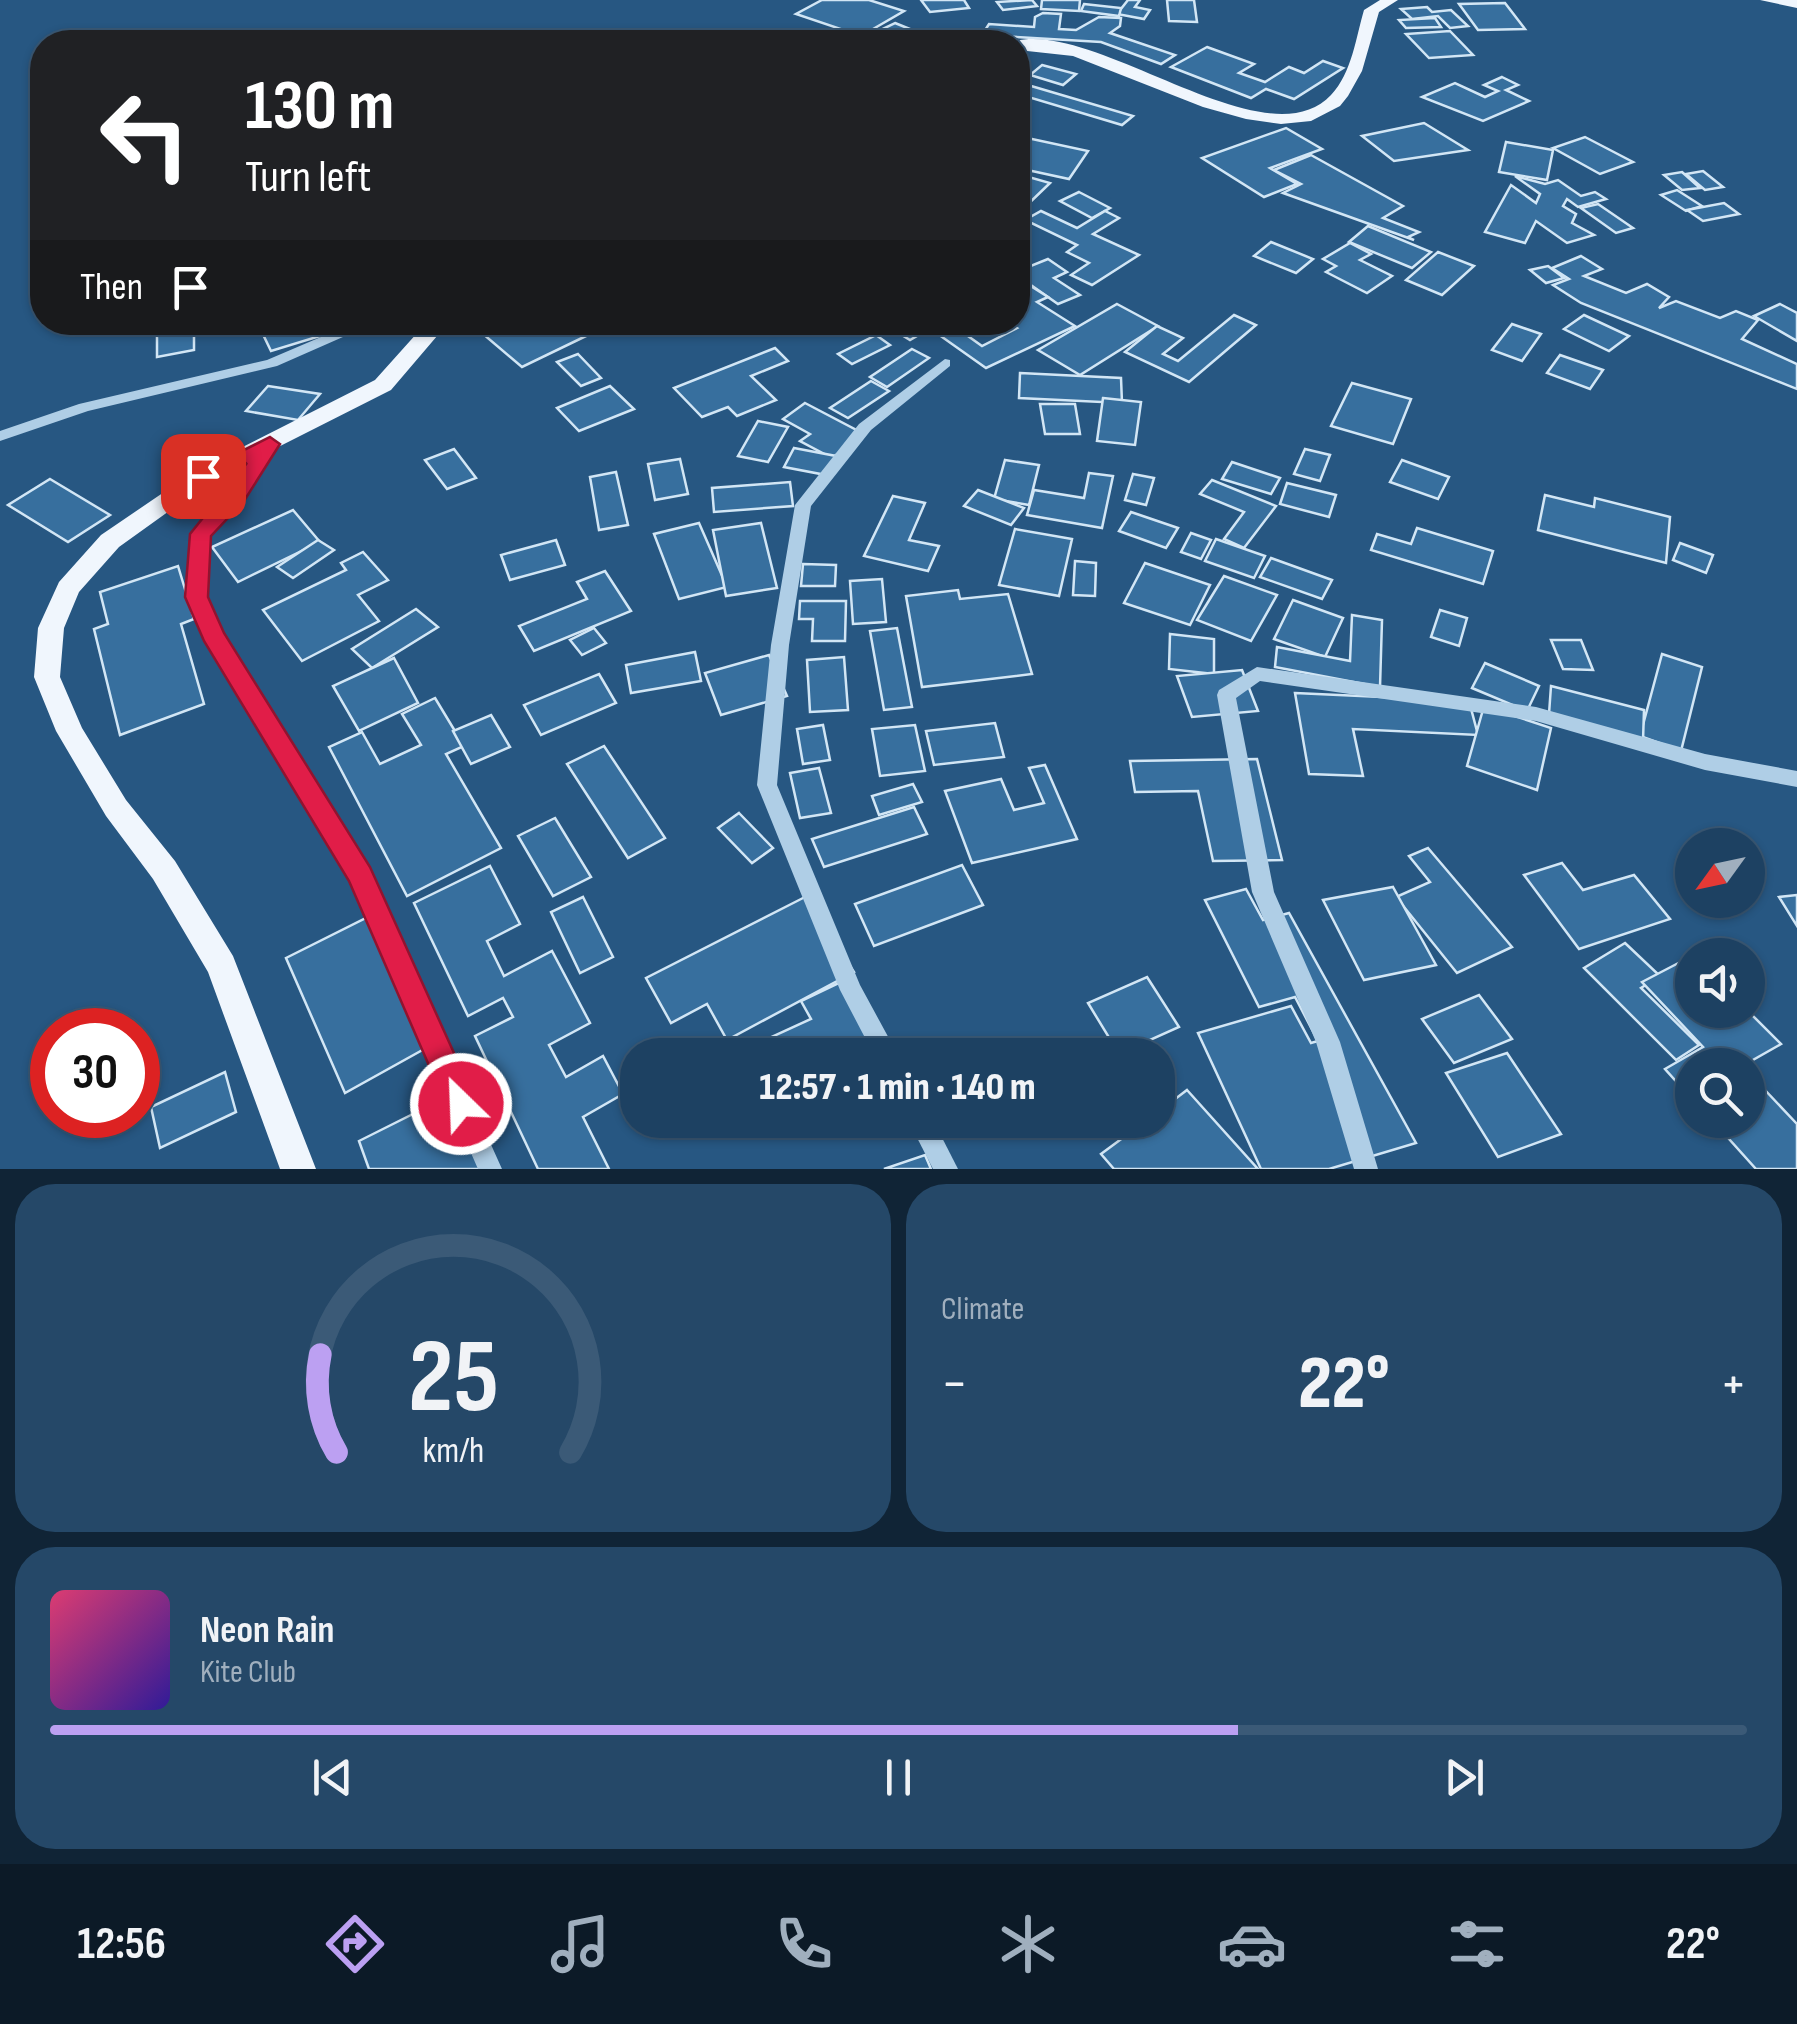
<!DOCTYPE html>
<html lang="en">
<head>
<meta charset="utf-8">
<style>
	:root { --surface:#1d4162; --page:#254868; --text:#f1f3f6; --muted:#a0afbe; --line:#3b5a77; --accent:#bca0f2 }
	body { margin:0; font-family:"Sofia Sans Condensed",sans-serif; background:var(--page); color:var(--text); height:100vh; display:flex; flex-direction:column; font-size:38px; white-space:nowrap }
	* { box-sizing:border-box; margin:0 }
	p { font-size:32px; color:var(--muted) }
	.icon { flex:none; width:55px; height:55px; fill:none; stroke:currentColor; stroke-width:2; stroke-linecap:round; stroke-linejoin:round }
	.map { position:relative; height:1169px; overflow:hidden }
	.details { display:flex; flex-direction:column; gap:15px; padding:15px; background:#102436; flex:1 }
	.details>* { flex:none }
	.hud { position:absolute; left:30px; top:30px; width:1000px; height:305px; border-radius:40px; box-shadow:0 2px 8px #0004,0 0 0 2px var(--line); background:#202124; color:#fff; overflow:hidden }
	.needle { width:65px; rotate:237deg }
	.buttons { position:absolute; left:1675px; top:828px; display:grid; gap:20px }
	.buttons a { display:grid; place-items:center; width:90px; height:90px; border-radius:50%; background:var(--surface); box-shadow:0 2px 8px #0004,0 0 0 2px var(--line); font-size:50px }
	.speed { position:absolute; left:30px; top:1008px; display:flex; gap:20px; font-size:50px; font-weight:700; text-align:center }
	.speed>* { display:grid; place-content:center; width:130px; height:130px; border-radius:50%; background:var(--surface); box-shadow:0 2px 8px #0004,0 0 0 2px var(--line); line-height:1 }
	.speed .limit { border:15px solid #d22; background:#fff; color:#111 }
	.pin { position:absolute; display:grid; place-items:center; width:85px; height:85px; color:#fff; margin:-42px; border-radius:20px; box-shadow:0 5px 15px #0006 }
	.me { position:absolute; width:110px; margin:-55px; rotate:336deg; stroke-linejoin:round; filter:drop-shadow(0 0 8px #0008) }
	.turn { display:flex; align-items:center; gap:35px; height:210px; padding:0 50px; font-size:45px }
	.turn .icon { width:130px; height:130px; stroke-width:2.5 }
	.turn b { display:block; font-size:70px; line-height:85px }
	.then { display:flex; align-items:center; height:95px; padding:0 50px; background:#0003; gap:20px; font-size:38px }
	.big { font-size:75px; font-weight:800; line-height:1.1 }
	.details .widget { flex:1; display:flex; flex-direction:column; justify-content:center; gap:15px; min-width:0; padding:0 35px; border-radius:40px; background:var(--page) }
	.details .dial { align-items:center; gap:0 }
	.dial svg { height:260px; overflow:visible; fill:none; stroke:var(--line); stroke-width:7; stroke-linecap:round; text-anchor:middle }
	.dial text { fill:var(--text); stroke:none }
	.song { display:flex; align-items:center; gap:30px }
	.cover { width:120px; height:120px; border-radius:15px; background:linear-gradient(135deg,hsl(340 70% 55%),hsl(250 70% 35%)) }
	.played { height:10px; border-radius:5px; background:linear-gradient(90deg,var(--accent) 70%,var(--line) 70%) }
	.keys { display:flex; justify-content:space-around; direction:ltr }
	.heat { display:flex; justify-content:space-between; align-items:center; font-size:55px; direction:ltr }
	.details .tiles { flex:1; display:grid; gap:15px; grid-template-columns:1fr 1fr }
	.widget:last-child { grid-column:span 2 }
	.trip { position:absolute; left:620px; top:1038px; width:555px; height:100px; border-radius:40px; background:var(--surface); box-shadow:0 2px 8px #0004,0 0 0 2px var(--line); font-weight:800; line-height:100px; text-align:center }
	.menu { display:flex; height:160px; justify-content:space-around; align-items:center; background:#0c1a27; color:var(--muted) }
	.menu .icon { width:70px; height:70px }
	.menu .selected { color:var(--accent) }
	.menu b { font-size:45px; color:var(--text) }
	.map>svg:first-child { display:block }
	.building { fill:#376f9e; stroke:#d2e6f5; stroke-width:2.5 }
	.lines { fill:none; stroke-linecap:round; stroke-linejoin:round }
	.minor { fill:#afcee6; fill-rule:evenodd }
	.major { fill:#f0f6fd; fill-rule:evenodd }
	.route { fill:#e11d48; stroke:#92132f; stroke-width:2.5 }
</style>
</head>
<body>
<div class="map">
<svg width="1797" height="1169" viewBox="0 0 1797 1169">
	<rect width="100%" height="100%" fill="#275782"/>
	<!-- building -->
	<g class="building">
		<polygon points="822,0 869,0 904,11 861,36 796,14"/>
		<polygon points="921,0 964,0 969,8 930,12"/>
		<polygon points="1032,0 1037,6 1003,10 997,2"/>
		<polygon points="1042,0 1080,0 1079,11 1041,9"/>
		<polygon points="1128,0 1140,0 1135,7 1150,10 1144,19 1117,14"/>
		<polygon points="1167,0 1194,0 1197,22 1169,21"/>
		<polygon points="1505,3 1525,29 1478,30 1459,4"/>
		<polygon points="1084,4 1121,8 1119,16 1081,11"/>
		<polygon points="1427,7 1432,12 1451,10 1468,26 1450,28 1438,16 1412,19 1401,9"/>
		<polygon points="1043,13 1061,14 1059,29 1076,30 1099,17 1121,18 1120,26 1110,33 1175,55 1161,64 1101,42 982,35 989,24 1034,27 1035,17"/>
		<polygon points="1435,18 1441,27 1406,28 1399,20"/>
		<polygon points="895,23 942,42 891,42 874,33"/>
		<polygon points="1450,31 1473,55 1429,58 1406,34"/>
		<polygon points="1207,47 1254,64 1239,73 1265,82 1289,67 1304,73 1323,61 1343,68 1294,99 1266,89 1251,98 1171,67"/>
		<polygon points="1042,65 1076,74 1063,85 1030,75"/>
		<polygon points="1502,77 1518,85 1506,90 1529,101 1483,121 1422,97 1455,83 1485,97 1498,91 1484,85"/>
		<polygon points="1021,83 1133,116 1122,125 1018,94"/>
		<polygon points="1424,123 1468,150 1394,161 1362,136"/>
		<polygon points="1286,128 1322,149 1270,168 1297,184 1264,197 1202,158"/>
		<polygon points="1018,136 1088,151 1069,179 1018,168"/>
		<polygon points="1585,137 1633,162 1600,174 1553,148"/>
		<polygon points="1506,142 1553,150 1547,180 1499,172"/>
		<polygon points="1311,155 1403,206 1383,218 1419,232 1408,237 1414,240 1283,193 1301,184 1274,170"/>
		<polygon points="1703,171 1723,187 1705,190 1686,174"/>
		<polygon points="1682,172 1700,188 1682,190 1664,175"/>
		<polygon points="1018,174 1050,183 1022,210 1018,208"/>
		<polygon points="1515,176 1545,184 1558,180 1581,196 1595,192 1606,199 1578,207 1567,199 1563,206 1576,214 1572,223 1594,235 1567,243 1536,221 1525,243 1485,232 1511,185 1536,203 1540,194"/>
		<polygon points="1677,190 1702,206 1686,211 1661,195"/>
		<polygon points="1079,192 1110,208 1092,218 1060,201"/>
		<polygon points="1724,203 1739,214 1703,221 1687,210"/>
		<polygon points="1598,204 1633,228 1616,233 1581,208"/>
		<polygon points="1041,211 1077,228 1105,211 1119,218 1093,234 1139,255 1092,285 1071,275 1089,263 1067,252 1077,245 1025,220"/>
		<polygon points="1368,226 1431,252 1412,268 1349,242"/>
		<polygon points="1271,242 1313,259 1296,273 1254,256"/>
		<polygon points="1350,243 1371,254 1360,260 1392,276 1367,293 1326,272 1336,266 1323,259"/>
		<polygon points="1438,252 1474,266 1442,295 1406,280"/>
		<polygon points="1581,256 1602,269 1584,276 1626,293 1647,284 1669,297 1659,308 1676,301 1720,318 1736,311 1758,320 1742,339 1797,364 1797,389 1581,303 1553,285 1569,279 1552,268"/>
		<polygon points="1048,259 1067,272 1054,278 1080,295 1058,304 1018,276 1018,271"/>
		<polygon points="1548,266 1564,278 1546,283 1530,270"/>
		<polygon points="1029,285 1048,297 1037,302 1075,326 986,368 935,332 951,324 982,346 1017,328 1009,322 1018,322 1018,291"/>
		<polygon points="1117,304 1158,326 1080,375 1038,350"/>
		<polygon points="1780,304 1797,313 1797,341 1754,316"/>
		<polygon points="1234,315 1256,325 1189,382 1125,352 1157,326 1183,338 1163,354 1178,361"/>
		<polygon points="1584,315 1629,336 1609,351 1564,329"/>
		<polygon points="257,322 327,322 333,332 271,351"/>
		<polygon points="469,322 615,322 522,367"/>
		<polygon points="870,322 892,328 876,335 890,345 852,364 838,354 874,336 861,327"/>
		<polygon points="903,322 941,322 910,340 892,329"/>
		<polygon points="1512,324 1541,334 1522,361 1492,350"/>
		<polygon points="194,329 194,350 157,357 157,336"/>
		<polygon points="775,348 788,361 751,376 776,400 737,416 728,407 702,417 674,388"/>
		<polygon points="912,349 929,358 887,387 870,377"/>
		<polygon points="578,354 601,378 581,386 557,362"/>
		<polygon points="1560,355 1603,370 1590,389 1547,373"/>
		<polygon points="1020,373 1121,378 1122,403 1019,398"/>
		<polygon points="871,381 889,391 848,418 830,408"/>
		<polygon points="1352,383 1411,399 1393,444 1331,426"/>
		<polygon points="268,386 320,394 298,420 246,411"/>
		<polygon points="610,386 634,409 579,431 557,408"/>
		<polygon points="1103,398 1141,402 1135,445 1097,441"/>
		<polygon points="805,403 864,434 832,458 800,441 810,434 783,419"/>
		<polygon points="1040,404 1075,404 1080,434 1045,434"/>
		<polygon points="758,421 788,427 768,462 738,456"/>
		<polygon points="794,448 836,456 826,475 784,467"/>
		<polygon points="454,449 476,478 447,489 425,460"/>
		<polygon points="1305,449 1330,455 1320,481 1294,474"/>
		<polygon points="680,459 688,494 655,500 648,464"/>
		<polygon points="1005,460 1039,465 1029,505 994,499"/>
		<polygon points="1402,460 1449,477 1438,499 1390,482"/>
		<polygon points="1232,462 1280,478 1271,494 1222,479"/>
		<polygon points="616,472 628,525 599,530 590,477"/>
		<polygon points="1089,473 1113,476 1102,528 1027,515 1034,490 1084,498"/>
		<polygon points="1133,474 1154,478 1146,505 1125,500"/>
		<polygon points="50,479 110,515 68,542 8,505"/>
		<polygon points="1212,480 1276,506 1244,548 1224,539 1244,512 1200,494"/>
		<polygon points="790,482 793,506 714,512 712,488"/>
		<polygon points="1287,483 1336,495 1329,517 1280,504"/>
		<polygon points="978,490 1024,508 1011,525 964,506"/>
		<polygon points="1545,495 1594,507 1595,498 1670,517 1666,563 1538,530"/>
		<polygon points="893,496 925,503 909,540 939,546 928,571 864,556"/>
		<polygon points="293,510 320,542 238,582 212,547"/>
		<polygon points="1131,512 1178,528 1166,548 1119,531"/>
		<polygon points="699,523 727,587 679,599 654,534"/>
		<polygon points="761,523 777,588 726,596 713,530"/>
		<polygon points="1417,528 1493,551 1483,584 1371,550 1377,534 1411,544"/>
		<polygon points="1015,529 1072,539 1059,596 999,585"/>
		<polygon points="1191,533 1211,540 1201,559 1181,552"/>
		<polygon points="1216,539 1265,556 1254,578 1205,561"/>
		<polygon points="318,540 334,550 293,578 277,567"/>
		<polygon points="556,540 565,565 510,580 501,555"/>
		<polygon points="1680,543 1713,555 1706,573 1673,560"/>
		<polygon points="363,552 388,580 358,595 379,621 302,661 263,610 346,570 341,563"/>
		<polygon points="1271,558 1332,580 1322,599 1260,577"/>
		<polygon points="1075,561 1096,563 1095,596 1073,595"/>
		<polygon points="1145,563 1210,585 1190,625 1124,603"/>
		<polygon points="803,564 836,565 835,586 801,586"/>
		<polygon points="178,566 194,619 181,624 204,704 120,735 94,629 108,624 100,592"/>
		<polygon points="605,571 631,611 534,651 519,626 587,599 577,582"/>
		<polygon points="1224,576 1277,595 1251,641 1197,620"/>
		<polygon points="882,579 886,622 853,624 850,581"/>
		<polygon points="958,590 960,599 1008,594 1032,674 922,687 906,596"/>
		<polygon points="1293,600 1343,618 1325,657 1274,639"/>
		<polygon points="800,601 846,601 845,641 812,641 813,619 799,619"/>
		<polygon points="416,609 438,627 372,668 352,649"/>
		<polygon points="1440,610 1467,618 1459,646 1431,637"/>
		<polygon points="1352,615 1382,620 1380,687 1275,667 1277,647 1350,661"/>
		<polygon points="594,628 606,643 582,655 570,640"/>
		<polygon points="897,628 912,707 884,710 870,631"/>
		<polygon points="1170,634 1214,639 1214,674 1169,669"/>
		<polygon points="1551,640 1581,640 1593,670 1563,669"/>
		<polygon points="695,652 701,681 631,693 626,665"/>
		<polygon points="1662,654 1702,667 1681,751 1640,736"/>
		<polygon points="769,655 787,696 721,715 705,673"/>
		<polygon points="844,657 848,710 810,712 807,660"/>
		<polygon points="394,658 418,703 359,731 333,686"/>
		<polygon points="1485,663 1539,686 1527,711 1472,688"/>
		<polygon points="1242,670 1258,711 1192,717 1177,676"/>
		<polygon points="599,674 616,703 541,735 524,705"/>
		<polygon points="1551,686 1644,710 1643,741 1549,714"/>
		<polygon points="1295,693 1469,701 1478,735 1353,729 1363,776 1309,774"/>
		<polygon points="435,698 464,746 446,754 501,848 407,896 329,747 362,732 380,764 421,745 402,714"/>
		<polygon points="1484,706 1551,728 1537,790 1467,766"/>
		<polygon points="491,715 510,747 471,764 453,731"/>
		<polygon points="995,723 1004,757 934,765 926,731"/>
		<polygon points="823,725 830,760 803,764 797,729"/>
		<polygon points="915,725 925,771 880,776 872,729"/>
		<polygon points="604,746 665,838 628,858 567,764"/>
		<polygon points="1257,759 1282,860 1213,861 1198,791 1135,792 1130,761"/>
		<polygon points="1045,765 1077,839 972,863 945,791 1001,779 1014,810 1044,803 1029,768"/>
		<polygon points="819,768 831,813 800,818 790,773"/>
		<polygon points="913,784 922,802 879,815 872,796"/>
		<polygon points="914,807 927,834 824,867 812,839"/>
		<polygon points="739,813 773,848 752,863 718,828"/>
		<polygon points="555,818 591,877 553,896 518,836"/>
		<polygon points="1428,848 1512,947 1457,973 1396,897 1430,882 1409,856"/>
		<polygon points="1562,863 1583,890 1634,875 1670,919 1579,949 1524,875"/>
		<polygon points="962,865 983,905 874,946 855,904"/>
		<polygon points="490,866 520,924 487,941 504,976 552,951 590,1023 549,1045 566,1077 603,1056 623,1094 583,1117 609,1169 538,1169 475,1036 513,1017 503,998 468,1016 414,903"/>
		<polygon points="1393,887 1436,965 1364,980 1323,900"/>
		<polygon points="1246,889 1263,920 1289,913 1416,1143 1329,1169 1261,1169 1198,1033 1291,1006 1311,1043 1318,1041 1295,997 1259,1007 1205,900"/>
		<polygon points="1797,895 1797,926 1779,897"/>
		<polygon points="583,897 613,957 580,973 551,912"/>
		<polygon points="805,897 854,972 727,1040 707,1004 671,1023 646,978"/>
		<polygon points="372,915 435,1043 345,1093 286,958"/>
		<polygon points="1625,943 1660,976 1641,988 1699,1045 1676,1060 1584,968"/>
		<polygon points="1692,956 1692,1010 1747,1010 1781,1044 1744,1065 1692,1065 1692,1099 1665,1069 1703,1047 1642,982"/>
		<polygon points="1147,977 1179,1027 1119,1054 1088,1003"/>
		<polygon points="847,979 885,1055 732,1055 811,1019 801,1001"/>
		<polygon points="1479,995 1512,1039 1454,1063 1422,1019"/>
		<polygon points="1507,1053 1561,1134 1498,1157 1446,1073"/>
		<polygon points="225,1072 236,1112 160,1148 151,1107"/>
		<polygon points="1748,1072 1797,1124 1797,1169 1756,1169 1712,1120 1748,1120"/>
		<polygon points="1187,1090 1258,1169 1114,1169 1101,1154 1147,1120 1158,1120 1158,1112"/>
		<polygon points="451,1095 480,1169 369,1169 359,1141"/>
		<polygon points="925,1155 931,1169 884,1169"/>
	</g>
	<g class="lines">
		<!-- minor -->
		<g class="minor">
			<polygon points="356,322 377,322 277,366 88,411 0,441 0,431 79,404 267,360"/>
			<polygon points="945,359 950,360 950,366 871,430 811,506 789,645 777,785 860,985 898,1055 874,1055 840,990 757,785 771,645 795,505 859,424"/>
			<polygon points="270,439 278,444 242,500 208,536 205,597 221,633 367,869 502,1169 478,1169 351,879 207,640 187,597 192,534 230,492 264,440"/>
			<polygon points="1257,667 1536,707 1705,754 1797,771 1797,787 1705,770 1536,721 1260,681 1236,698 1274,892 1340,1042 1378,1169 1354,1169 1316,1042 1252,892 1217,695 1219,690"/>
			<polygon points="908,1120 933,1120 958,1169 933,1169"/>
		</g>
		<!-- major -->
		<g class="major">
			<path d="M1380,0H1398L1379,12L1362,71L1348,96L1340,106L1311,121L1281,124L1246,119L1203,107L1073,56L1018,50V42H1012C1094,17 1265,165 1331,95C1352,73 1356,37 1364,10Z"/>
			<polygon points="1760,0 1797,0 1797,8"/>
			<polygon points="427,322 449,322 391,390 211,481 119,547 79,592 64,628 60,677 82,728 126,800 175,861 233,956 316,1169 280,1169 208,972 153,879 106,816 56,731 34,677 38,628 59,582 101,535 195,471 375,380"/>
		</g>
	</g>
	<!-- route -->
	<polygon class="route" points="270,437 280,444 244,501 211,536 208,597 224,633 370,867 477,1104 472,1114 461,1119 450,1114 349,881 204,641 185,597 190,534 247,463 203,483 192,476"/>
</svg>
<div class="buttons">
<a><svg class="needle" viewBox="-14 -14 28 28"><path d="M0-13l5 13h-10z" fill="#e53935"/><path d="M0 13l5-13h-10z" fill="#a0afbe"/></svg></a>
<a><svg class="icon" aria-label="sound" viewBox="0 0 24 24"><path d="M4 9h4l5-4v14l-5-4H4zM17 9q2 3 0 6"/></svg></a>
<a><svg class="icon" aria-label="search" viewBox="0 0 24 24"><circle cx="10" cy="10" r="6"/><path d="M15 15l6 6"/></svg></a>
</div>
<div class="speed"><div class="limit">30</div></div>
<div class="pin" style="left:203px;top:476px;background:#d93025"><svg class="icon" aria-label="arrive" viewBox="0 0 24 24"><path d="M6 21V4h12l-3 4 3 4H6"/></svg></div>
<svg class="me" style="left:461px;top:1104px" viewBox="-20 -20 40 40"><circle r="17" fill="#e11d48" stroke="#fff" stroke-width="3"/><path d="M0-11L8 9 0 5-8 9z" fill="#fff"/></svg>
<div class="trip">12:57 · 1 min · 140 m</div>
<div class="hud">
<div class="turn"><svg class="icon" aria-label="left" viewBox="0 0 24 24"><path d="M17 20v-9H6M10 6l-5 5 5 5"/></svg><div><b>130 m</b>Turn left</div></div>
<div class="then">Then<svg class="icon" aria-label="arrive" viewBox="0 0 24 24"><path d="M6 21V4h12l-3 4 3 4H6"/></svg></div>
</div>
</div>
<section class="details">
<div class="tiles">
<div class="widget dial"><svg viewBox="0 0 100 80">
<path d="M14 69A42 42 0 1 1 86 69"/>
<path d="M14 69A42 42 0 0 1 9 39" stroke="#bca0f2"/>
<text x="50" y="56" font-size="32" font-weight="700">25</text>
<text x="50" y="72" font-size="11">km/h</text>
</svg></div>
<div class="widget"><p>Climate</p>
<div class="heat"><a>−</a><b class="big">22°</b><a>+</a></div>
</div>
<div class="widget">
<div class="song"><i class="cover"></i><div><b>Neon Rain</b><p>Kite Club</p></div></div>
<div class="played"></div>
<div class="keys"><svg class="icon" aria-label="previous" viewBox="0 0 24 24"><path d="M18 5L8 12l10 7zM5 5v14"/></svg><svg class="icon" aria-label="pause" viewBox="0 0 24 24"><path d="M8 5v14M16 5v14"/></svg><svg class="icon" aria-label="next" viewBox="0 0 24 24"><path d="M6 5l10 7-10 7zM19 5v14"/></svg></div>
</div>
</div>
</section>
<nav class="menu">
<b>12:56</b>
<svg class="icon selected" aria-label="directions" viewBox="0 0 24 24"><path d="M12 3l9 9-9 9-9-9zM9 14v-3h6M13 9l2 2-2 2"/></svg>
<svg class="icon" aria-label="music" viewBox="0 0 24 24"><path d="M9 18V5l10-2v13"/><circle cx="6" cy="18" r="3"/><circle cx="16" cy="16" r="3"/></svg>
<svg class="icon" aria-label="phone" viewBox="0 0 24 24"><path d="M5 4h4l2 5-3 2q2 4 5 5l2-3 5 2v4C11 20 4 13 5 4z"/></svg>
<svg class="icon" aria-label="climate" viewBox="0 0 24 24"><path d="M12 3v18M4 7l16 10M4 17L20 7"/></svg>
<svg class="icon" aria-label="car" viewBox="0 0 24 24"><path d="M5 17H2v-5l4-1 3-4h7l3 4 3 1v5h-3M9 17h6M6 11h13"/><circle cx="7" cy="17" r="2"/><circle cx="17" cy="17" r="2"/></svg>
<svg class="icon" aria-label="filters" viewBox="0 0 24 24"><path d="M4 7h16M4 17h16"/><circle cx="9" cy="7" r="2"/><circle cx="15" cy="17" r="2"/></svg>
<b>22°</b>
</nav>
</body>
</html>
